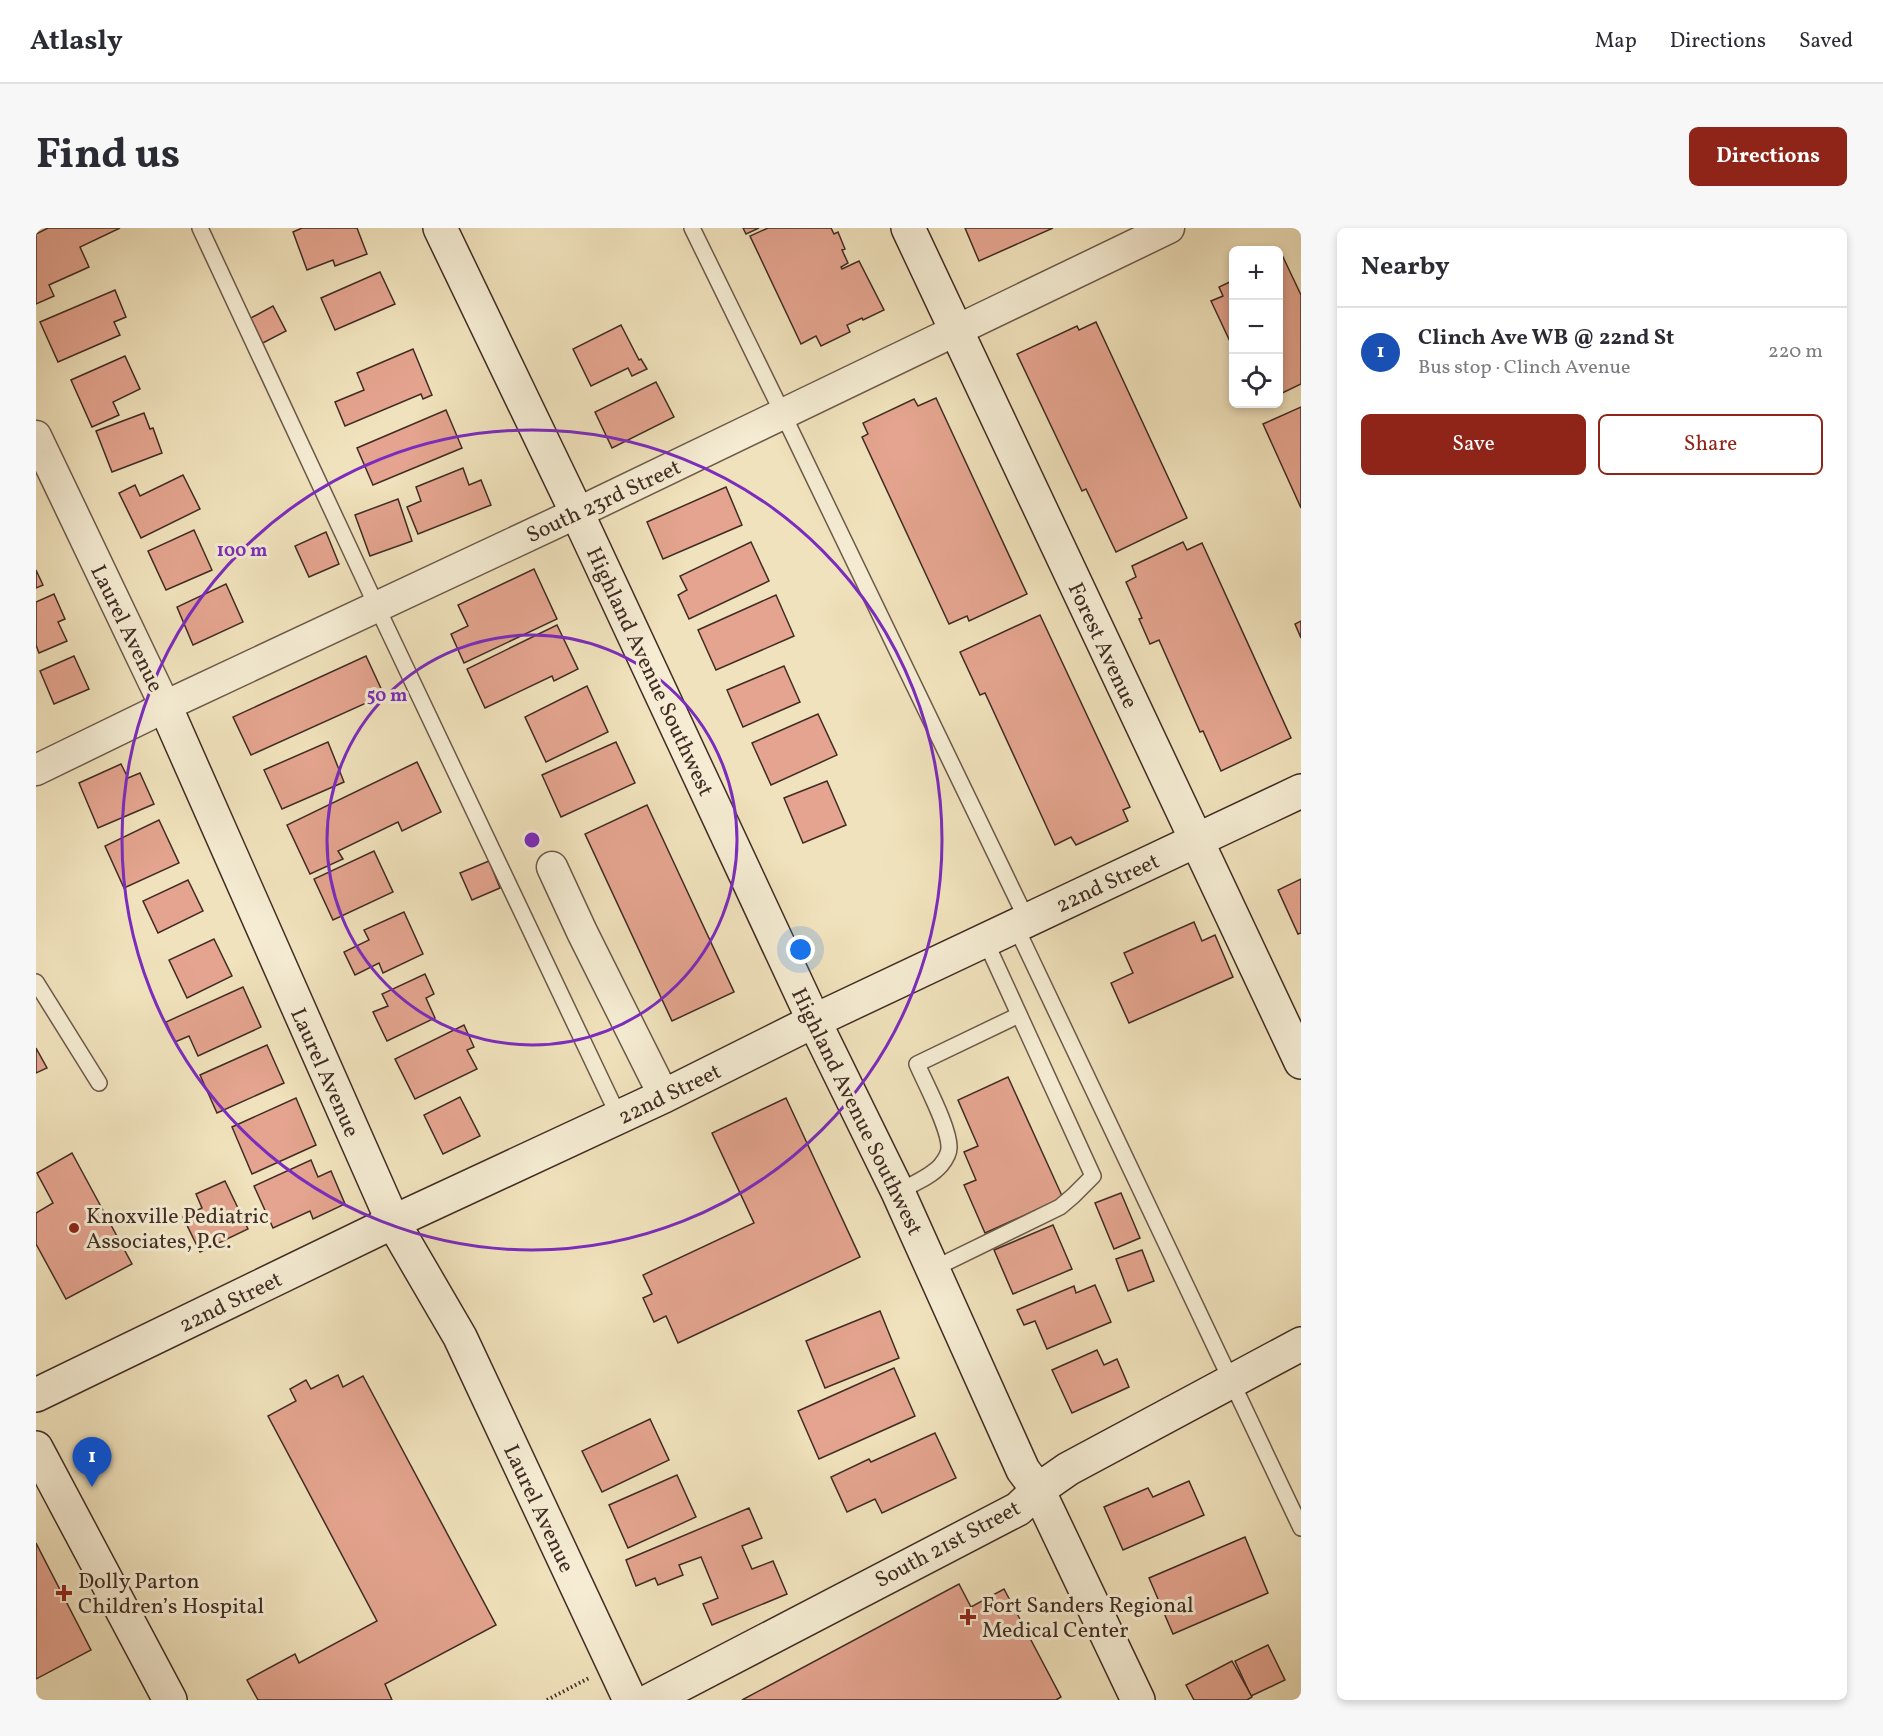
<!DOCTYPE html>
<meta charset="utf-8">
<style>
:root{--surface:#fff;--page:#f7f7f7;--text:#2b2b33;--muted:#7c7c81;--line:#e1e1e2;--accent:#8f2418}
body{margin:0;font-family:Vollkorn,serif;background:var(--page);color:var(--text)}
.controls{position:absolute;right:18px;top:18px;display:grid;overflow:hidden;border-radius:9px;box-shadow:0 3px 9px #0003}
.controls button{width:54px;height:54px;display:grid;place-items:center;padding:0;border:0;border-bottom:2px solid var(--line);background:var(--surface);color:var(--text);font:30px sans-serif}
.you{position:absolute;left:765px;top:722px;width:21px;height:21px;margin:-15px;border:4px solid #fff;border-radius:50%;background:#1a73e8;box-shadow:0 0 0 9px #1a73e833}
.badge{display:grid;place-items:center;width:39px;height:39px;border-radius:50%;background:var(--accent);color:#fff;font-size:20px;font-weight:700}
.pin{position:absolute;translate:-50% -50px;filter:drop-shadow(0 2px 3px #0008)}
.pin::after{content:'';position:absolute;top:32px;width:21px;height:18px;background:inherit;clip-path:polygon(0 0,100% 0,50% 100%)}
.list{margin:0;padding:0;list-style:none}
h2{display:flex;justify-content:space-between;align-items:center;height:78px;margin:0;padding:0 24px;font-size:26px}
h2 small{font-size:20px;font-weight:400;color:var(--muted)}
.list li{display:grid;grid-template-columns:39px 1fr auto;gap:18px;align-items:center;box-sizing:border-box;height:90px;padding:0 24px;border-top:2px solid var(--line)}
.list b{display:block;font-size:22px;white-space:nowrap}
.list p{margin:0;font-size:20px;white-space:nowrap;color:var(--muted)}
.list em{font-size:20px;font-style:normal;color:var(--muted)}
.actions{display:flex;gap:12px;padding:18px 24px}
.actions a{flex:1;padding:14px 0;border:2px solid var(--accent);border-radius:9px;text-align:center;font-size:21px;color:var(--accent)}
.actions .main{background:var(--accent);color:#fff}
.icon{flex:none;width:33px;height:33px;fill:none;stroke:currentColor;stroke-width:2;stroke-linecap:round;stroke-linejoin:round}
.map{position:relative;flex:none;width:1265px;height:1472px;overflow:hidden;border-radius:9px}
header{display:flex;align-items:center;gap:36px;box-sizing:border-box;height:84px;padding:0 30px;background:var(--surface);border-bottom:2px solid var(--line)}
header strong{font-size:28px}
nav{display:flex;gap:33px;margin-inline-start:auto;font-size:21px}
.intro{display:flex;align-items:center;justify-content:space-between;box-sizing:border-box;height:144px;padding:0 36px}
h1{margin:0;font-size:42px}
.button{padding:15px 27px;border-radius:9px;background:var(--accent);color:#fff;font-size:21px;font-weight:700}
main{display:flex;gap:36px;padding:0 36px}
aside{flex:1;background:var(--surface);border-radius:9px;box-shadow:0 3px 9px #0003}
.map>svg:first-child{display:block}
.building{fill:#e4a48f;stroke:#402c24;stroke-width:1.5}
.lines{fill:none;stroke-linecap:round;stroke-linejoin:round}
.lane-casing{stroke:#6c5a4a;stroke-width:18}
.street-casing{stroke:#6c5a4a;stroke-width:33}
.secondary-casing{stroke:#402c24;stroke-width:36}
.path{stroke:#402c24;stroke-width:4;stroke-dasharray:1.5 3;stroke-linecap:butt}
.lane{stroke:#f5ecd3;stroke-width:15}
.street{stroke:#f5ecd3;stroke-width:30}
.secondary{stroke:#f5ecd3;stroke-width:33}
.ring{fill:none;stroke:#7b2cbf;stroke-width:3}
.poi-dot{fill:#8f2418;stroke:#f5ecd3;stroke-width:2}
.labels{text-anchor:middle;stroke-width:6;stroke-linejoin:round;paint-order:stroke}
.street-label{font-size:22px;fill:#402c24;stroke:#f5ecd3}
.poi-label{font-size:22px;fill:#402c24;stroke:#f5ecd3;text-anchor:start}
.centre{fill:#7b2cbf;stroke:#f5ecd3;stroke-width:3}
.ring-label{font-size:18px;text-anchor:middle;font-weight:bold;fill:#7b2cbf;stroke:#f5ecd3;stroke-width:6;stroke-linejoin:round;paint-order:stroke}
</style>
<header>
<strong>Atlasly</strong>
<nav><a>Map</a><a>Directions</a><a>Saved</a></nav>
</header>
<div class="intro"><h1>Find us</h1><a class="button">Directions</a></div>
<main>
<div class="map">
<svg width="1265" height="1472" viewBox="0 0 1265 1472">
<rect width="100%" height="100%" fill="#f0e2bc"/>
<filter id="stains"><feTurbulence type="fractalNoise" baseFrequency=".00333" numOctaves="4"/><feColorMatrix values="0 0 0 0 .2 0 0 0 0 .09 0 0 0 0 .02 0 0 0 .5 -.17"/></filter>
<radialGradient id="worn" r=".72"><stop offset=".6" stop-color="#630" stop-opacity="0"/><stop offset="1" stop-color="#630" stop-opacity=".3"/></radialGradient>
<g class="building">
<polygon points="12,0 84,0 44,19 53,39 13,57 18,68 0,76 0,6"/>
<polygon points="266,0 321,0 331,26 299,38 297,32 271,42 257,4"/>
<polygon points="707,0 723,0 710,6"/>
<polygon points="732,0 795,0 798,6 802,4 809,21 806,22 812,35 805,39 806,41 823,33 848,82 827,92 826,90 811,97 814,104 785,118 780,108 765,116 714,8"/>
<polygon points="929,0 1017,0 943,33"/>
<polygon points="1247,29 1265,67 1265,156 1242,167 1242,31"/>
<polygon points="344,44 359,76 299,102 285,70"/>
<polygon points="1198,52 1198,122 1175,73 1187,68 1183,59"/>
<polygon points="79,62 90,89 78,94 84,107 22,134 4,94"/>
<polygon points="237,78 250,103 225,116 213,91"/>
<polygon points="1060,94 1151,290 1080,324 1050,261 1046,263 981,126 1041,98 1043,102"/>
<polygon points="585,97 603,132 605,131 611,141 596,148 592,140 555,158 537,121"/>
<polygon points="377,121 396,167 387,171 385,166 309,198 299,174 328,162 321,145"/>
<polygon points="89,128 104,161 77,174 83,187 56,199 35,152"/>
<polygon points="620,154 638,189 576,220 559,184"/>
<polygon points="900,170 991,366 933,393 931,388 913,396 826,209 832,206 827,195 878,171 882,178"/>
<polygon points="1265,179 1265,280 1227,196"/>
<polygon points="410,182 426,220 337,257 321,220"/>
<polygon points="108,185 114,201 117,200 126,225 76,244 60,203"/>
<polygon points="427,240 433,257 445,252 455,277 382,306 371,279 385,273 380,259"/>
<polygon points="147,247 164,281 105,310 83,265 99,257 104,268"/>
<polygon points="690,259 706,297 627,331 611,294"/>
<polygon points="362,271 376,313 334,328 319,287"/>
<polygon points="158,302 176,342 130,362 112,323"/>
<polygon points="290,304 303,336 273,349 259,318"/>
<polygon points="715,314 733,353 653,391 642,367 651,362 644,348"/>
<polygon points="1147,314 1151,322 1166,315 1255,510 1185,543 1167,503 1164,504 1123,412 1114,416 1103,391 1106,390 1090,354 1100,349 1096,338"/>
<polygon points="498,341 521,391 428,435 415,406 432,398 422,377"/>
<polygon points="0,342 7,357 0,360"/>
<polygon points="190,356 207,394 157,417 141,379"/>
<polygon points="18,366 29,391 22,394 31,413 3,425 0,417 0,374"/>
<polygon points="740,367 758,408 680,442 662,402"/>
<polygon points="1004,387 1094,579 1087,582 1092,593 1040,617 1035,609 1019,617 949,465 944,467 924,424"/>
<polygon points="1265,393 1265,410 1259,396"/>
<polygon points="521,397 542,441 518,453 516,448 449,480 431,441"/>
<polygon points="38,428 53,461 18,476 4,443"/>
<polygon points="330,428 348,467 215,527 197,489"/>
<polygon points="748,438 764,474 707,499 691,462"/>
<polygon points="551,458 572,504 510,534 489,489"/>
<polygon points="782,486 801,527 735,557 716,515"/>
<polygon points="292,514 308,554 246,581 228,542"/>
<polygon points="580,514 599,555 525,589 506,547"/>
<polygon points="381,534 405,584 366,603 362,594 302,623 307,631 274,646 251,597"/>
<polygon points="85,536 92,550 104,545 118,576 62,600 43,555"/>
<polygon points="791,553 810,597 767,615 748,570"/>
<polygon points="611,577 698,764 636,793 549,606"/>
<polygon points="123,592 143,635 88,660 69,618"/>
<polygon points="338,623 357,664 297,692 278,651"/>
<polygon points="453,633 464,660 436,672 424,645"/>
<polygon points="1265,651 1265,705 1262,706 1242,662"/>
<polygon points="152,652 167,683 122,705 107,673"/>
<polygon points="368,684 387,726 347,745 343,735 319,747 308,724 333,712 328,702"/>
<polygon points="1158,694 1166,713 1179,707 1197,749 1093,795 1075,755 1097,745 1088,725"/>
<polygon points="178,711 196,748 151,770 133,732"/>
<polygon points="389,746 398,766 390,770 399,790 351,813 337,784 352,778 346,766"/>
<polygon points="207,759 225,799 162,828 153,808 139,814 130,794"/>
<polygon points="428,797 438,819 431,822 441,841 379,871 359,831"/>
<polygon points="231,817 248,855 181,885 164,847"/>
<polygon points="0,820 11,840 0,845"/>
<polygon points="972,849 1027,970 949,1005 928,957 940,952 928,924 942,918 922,872"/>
<polygon points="424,869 444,908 407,926 388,887"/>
<polygon points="260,870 280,917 216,946 196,899"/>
<polygon points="750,870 824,1029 642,1115 630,1088 618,1094 607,1070 616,1066 607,1047 718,995 676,905"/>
<polygon points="36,925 96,1036 30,1071 0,1016 0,985 17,975 1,945"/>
<polygon points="275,932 282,949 295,943 309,976 277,991 274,983 237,1000 218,958"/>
<polygon points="189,953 212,1001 164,1024 147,989 166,980 160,966"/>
<polygon points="1085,965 1104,1010 1078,1021 1059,975"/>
<polygon points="1017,997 1036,1041 977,1066 958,1022"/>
<polygon points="1106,1022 1118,1053 1092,1063 1080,1031"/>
<polygon points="1059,1057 1075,1094 1011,1121 999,1093 988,1097 981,1082 1038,1058 1040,1065"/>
<polygon points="844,1083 863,1130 789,1160 770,1113"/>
<polygon points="1061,1122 1068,1137 1081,1131 1093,1159 1036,1185 1016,1142"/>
<polygon points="858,1140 879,1188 783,1231 762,1183"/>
<polygon points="302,1147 307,1159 327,1148 460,1397 349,1456 356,1472 222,1472 211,1452 259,1426 263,1435 341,1393 232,1188 260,1173 254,1161 270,1152 275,1161"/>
<polygon points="614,1191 633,1232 566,1264 546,1223"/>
<polygon points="899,1205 920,1250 846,1285 839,1271 811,1284 795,1249 833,1231 835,1234"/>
<polygon points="641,1247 660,1289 592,1320 573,1277"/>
<polygon points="1153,1253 1168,1287 1087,1322 1068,1279 1112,1260 1117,1269"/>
<polygon points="713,1280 726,1310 706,1318 716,1341 737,1333 751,1366 676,1397 667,1376 682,1370 665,1329 643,1337 647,1347 622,1357 619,1350 600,1358 590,1332"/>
<polygon points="1209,1309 1232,1365 1137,1406 1113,1350"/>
<polygon points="0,1315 55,1422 0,1451"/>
<polygon points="923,1356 935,1379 968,1361 1025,1469 1020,1472 706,1472"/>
<polygon points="1232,1417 1249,1452 1215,1468 1199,1433"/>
<polygon points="1196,1433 1216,1469 1211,1472 1158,1472 1150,1457"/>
</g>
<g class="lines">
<g class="lane-casing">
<g id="lane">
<polyline points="164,0 341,379 583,889"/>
<polyline points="656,0 747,186 991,692"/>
<polyline points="979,697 1265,1300"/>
<polyline points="0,754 63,855"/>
<path d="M862 964C876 956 895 949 905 937 909 932 913 926 913 920 914 901 889 855 881 836L983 787"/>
<polyline points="897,1041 1024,979 1037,968 1057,948 949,712"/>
</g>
</g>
<g class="street-casing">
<g id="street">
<polyline points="0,208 129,478"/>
<polyline points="0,542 113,487 129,478 541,285 1133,0"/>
<polyline points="516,639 546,704 628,868"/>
</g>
</g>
<g class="secondary-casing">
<g id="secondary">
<polyline points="404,0 541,285 778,793 862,964 987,1242 1002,1262 1102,1472"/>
<polyline points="872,0 1265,834"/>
<polyline points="129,478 357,994 424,1109 594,1472"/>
<polyline points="0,1167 357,994 628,868 778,793 1265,563"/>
<polyline points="0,1220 134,1472"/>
<polyline points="615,1472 982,1281 1002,1262 1032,1241 1265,1116"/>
</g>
</g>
<polyline class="path" points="511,1472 553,1450"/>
<use href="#lane" class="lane"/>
<use href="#street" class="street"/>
<use href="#secondary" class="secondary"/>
</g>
<g class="ring">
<circle cx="496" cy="612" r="205"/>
<circle cx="496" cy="612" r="410"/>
</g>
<g class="poi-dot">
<circle cx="38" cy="1000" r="6"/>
<path d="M25 1356h6v6h6v6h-6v6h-6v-6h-6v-6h6z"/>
<path d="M929 1380h6v6h6v6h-6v6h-6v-6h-6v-6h6z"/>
</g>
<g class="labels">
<g class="street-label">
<text transform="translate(567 272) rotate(-25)" y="8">South 23rd Street</text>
<text transform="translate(92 400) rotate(64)" y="8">Laurel Avenue</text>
<text transform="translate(1068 417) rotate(65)" y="8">Forest Avenue</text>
<text transform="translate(615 443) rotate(65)" y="8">Highland Avenue Southwest</text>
<text transform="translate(1071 654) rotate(-25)" y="8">22nd Street</text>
<text transform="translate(290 844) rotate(66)" y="8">Laurel Avenue</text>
<text transform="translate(633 865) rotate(-26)" y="8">22nd Street</text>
<text transform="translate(822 883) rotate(64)" y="8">Highland Avenue Southwest</text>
<text transform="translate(194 1073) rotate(-26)" y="8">22nd Street</text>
<text transform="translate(504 1280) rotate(65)" y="8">Laurel Avenue</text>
<text transform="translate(911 1315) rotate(-28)" y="8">South 21st Street</text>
</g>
<g class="poi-label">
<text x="50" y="995">Knoxville Pediatric<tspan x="50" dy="25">Associates, P.C.</tspan></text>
<text x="42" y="1360">Dolly Parton<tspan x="42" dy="25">Children’s Hospital</tspan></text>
<text x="946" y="1384">Fort Sanders Regional<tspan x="946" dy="25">Medical Center</tspan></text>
</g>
</g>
<circle cx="496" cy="612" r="9" class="centre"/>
<g class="ring-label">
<text x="206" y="328">100 m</text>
<text x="351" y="473">50 m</text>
</g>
<rect width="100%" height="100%" filter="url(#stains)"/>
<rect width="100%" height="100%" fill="url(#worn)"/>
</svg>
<div class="controls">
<button>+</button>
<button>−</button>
<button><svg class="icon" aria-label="locate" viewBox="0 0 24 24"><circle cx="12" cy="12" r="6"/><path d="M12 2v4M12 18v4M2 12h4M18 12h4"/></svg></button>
</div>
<div class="you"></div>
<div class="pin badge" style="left:56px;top:1259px;background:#1a4fb4">1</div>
</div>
<aside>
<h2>Nearby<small></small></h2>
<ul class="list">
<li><span class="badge" style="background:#1a4fb4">1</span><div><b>Clinch Ave WB @ 22nd St</b><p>Bus stop · Clinch Avenue</p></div><em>220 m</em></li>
</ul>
<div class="actions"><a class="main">Save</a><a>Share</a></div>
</aside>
</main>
